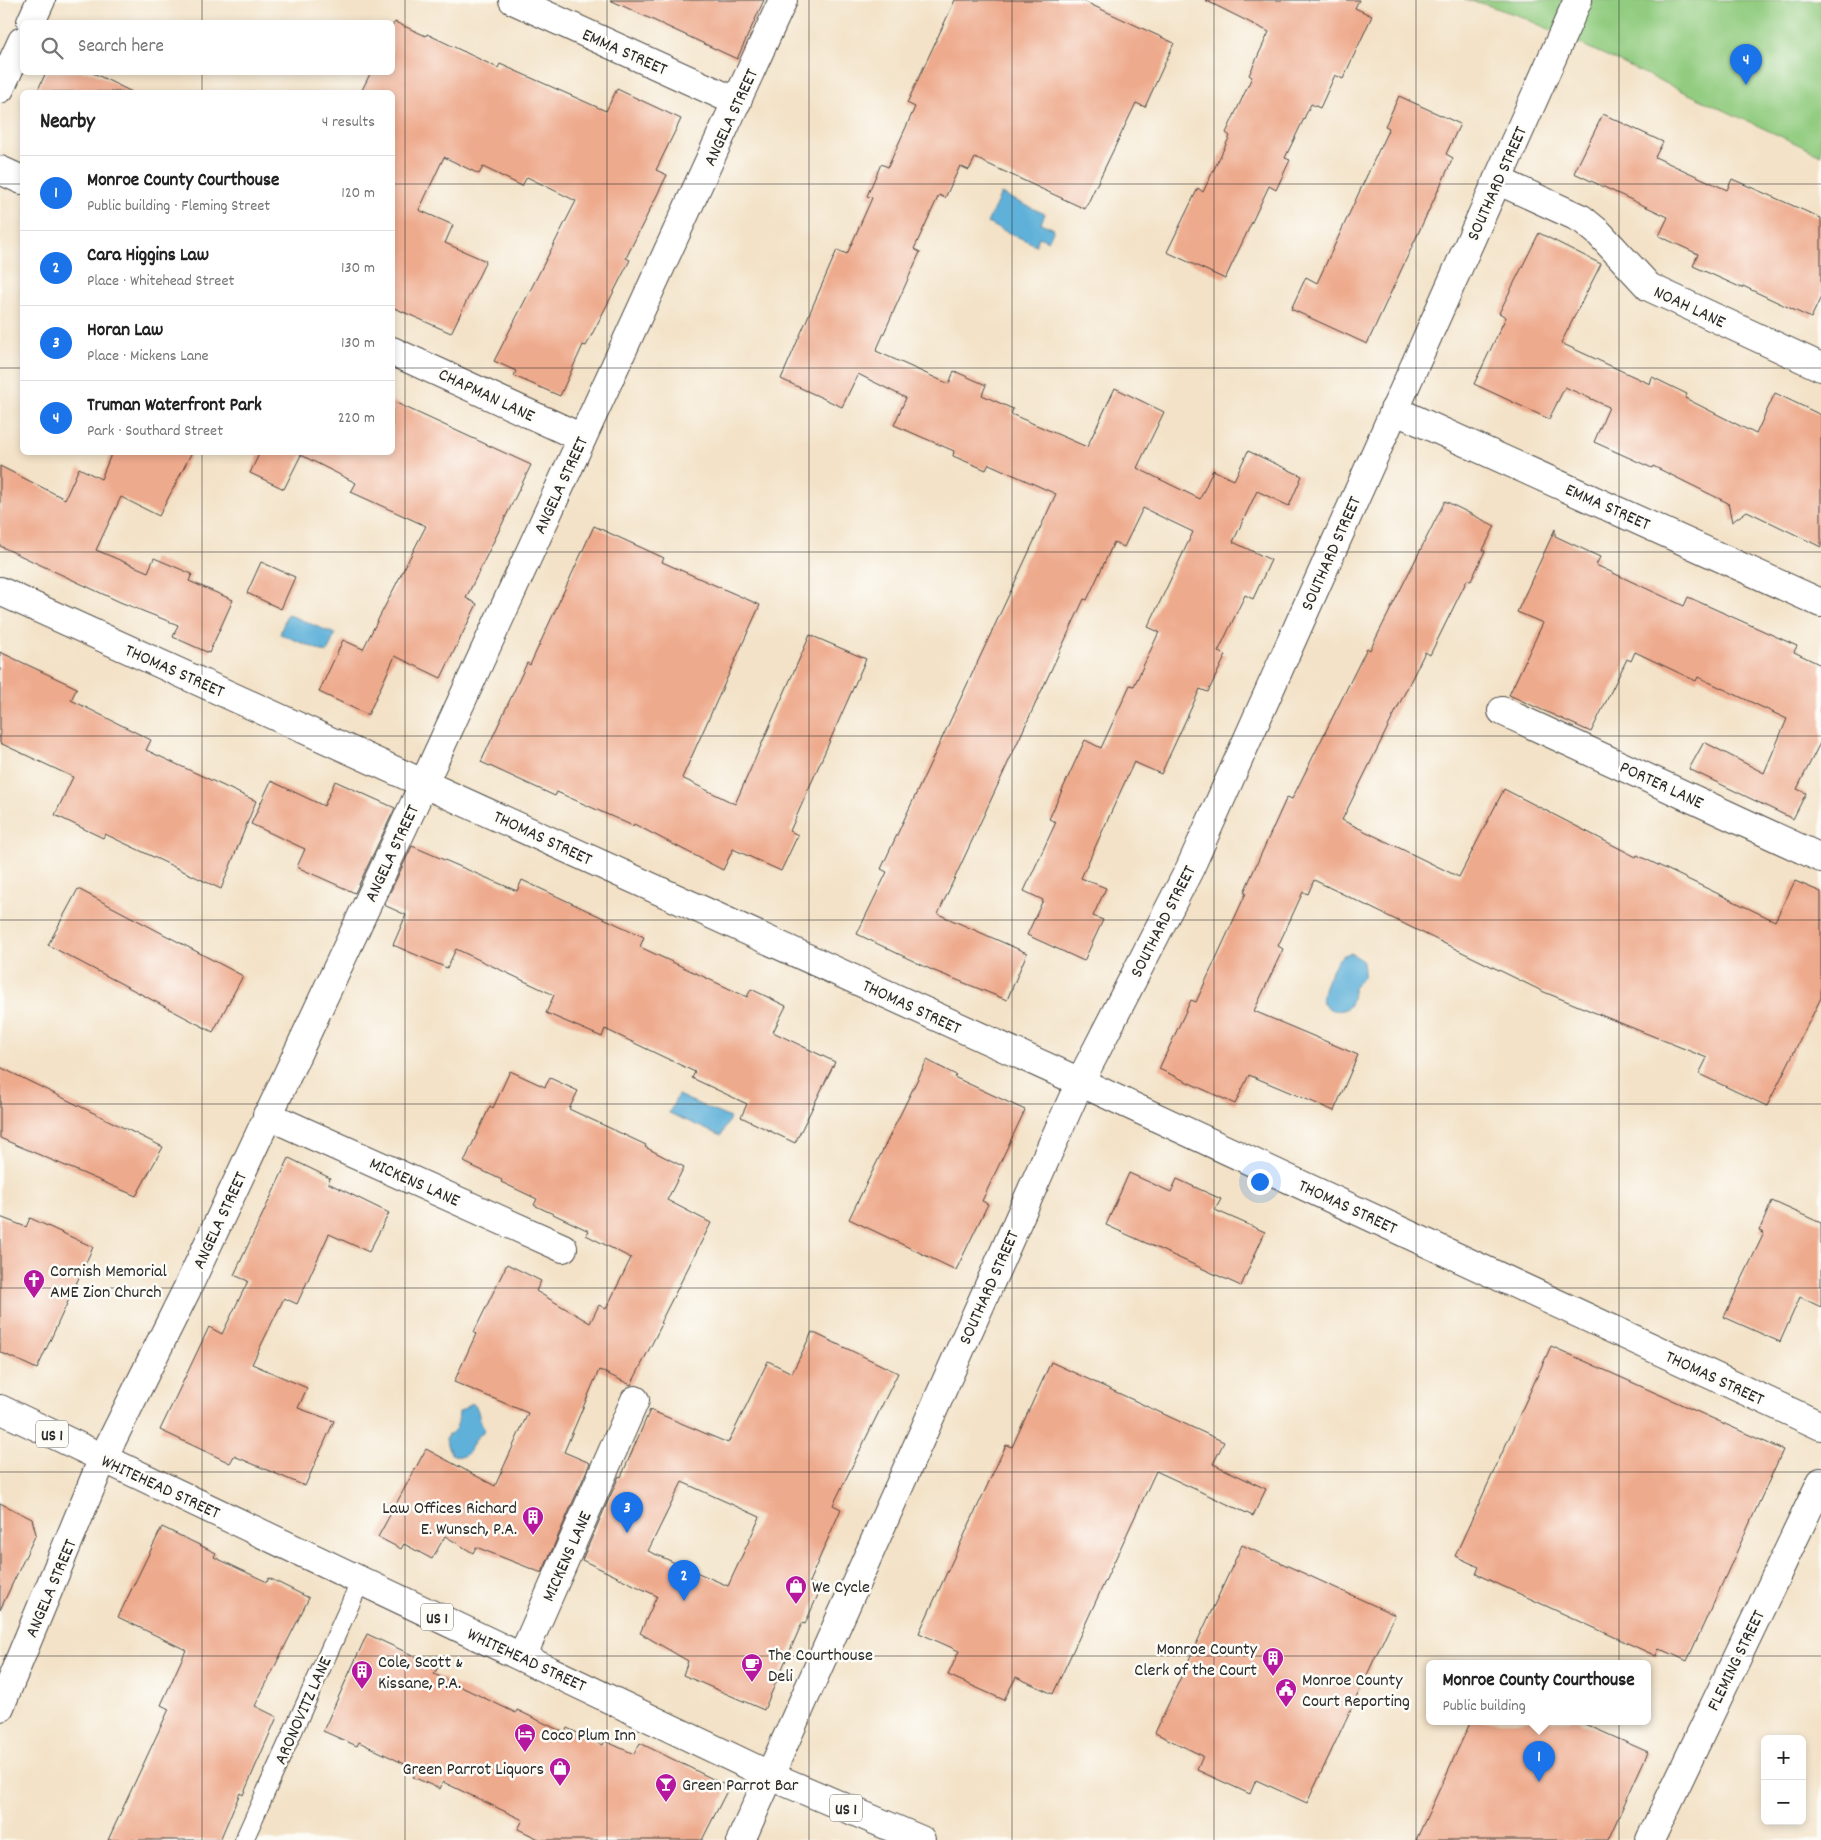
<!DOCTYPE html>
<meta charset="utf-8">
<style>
:root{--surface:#fff;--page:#f2f2f2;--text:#222;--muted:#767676;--line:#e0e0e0;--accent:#1a73e8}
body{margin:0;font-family:Dekko,sans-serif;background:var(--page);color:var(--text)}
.controls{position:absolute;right:15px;bottom:15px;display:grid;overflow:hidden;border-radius:8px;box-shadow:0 2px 8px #0003}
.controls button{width:45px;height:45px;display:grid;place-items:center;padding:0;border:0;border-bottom:1px solid var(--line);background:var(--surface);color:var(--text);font:25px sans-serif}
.you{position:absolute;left:1259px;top:1181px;width:18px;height:18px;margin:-12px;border:4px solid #fff;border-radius:50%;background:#1a73e8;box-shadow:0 0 0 8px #1a73e833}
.badge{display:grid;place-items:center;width:32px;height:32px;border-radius:50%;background:var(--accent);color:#fff;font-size:16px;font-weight:700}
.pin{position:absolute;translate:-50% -41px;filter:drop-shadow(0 1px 2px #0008)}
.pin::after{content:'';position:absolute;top:26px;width:18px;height:15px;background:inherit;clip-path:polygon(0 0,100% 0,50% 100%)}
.popup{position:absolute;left:1426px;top:1660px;width:225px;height:65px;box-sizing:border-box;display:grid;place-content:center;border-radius:8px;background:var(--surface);filter:drop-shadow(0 1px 4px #0005);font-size:16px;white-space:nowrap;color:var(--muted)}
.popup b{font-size:19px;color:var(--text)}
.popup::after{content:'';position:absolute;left:50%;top:100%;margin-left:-10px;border:10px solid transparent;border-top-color:var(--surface)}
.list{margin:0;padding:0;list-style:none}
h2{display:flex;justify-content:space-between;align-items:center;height:65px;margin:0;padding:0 20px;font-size:21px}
h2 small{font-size:16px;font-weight:400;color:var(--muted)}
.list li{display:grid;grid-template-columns:32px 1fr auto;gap:15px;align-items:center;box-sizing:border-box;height:75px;padding:0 20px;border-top:1px solid var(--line)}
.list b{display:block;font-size:19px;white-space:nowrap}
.list p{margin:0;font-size:16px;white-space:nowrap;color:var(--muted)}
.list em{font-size:16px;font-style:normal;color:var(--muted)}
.icon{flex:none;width:28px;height:28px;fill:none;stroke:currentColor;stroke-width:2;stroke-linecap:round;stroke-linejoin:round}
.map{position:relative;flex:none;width:1821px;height:1840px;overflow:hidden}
.search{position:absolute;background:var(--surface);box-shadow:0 2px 8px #0003;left:20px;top:20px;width:375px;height:55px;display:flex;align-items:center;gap:12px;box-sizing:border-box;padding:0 18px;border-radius:8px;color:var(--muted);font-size:19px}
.panel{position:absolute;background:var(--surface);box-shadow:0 2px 8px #0003;left:20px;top:90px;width:375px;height:365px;border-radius:8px}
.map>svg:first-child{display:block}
.green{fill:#92cc80;stroke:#5e7c56}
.water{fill:#5eb1d9;stroke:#446e82}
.building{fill:#eeaa8d;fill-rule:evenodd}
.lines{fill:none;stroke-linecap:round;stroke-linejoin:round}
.service-casing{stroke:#494642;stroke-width:20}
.minor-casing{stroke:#494642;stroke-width:30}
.tertiary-casing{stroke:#494642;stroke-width:30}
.primary-casing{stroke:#494642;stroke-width:30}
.service{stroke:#fff;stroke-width:18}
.minor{stroke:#fff;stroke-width:28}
.tertiary{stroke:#fff;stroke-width:28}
.primary{stroke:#fff;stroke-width:28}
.grid{fill:none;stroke:#2b2b2b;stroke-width:1;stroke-opacity:0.55}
.labels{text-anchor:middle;stroke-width:5;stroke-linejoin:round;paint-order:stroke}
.shield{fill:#fdfcf7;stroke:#6a6a68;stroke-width:1}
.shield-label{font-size:16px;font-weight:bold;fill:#2b2b2b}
.street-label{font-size:18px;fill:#2b2b2b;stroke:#fdfcf7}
.poi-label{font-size:18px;fill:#2b2b2b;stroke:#fdfcf7;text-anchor:start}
</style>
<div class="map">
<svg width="1821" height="1840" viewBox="0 0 1821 1840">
<rect width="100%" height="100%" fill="#fdfcf7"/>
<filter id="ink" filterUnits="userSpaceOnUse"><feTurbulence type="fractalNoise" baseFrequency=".02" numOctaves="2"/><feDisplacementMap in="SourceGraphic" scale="10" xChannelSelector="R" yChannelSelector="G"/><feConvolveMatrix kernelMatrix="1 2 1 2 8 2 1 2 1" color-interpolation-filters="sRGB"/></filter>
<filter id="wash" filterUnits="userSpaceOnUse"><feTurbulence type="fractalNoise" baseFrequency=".0096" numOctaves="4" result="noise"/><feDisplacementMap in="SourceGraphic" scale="20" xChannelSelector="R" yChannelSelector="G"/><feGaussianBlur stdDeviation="1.12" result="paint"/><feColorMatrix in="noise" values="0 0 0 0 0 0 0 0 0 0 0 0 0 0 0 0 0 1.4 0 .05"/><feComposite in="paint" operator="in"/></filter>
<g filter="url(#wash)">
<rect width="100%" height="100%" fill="#f3e2c7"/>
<polygon class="green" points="1464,0 1821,0 1821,155 1520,16 1481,3"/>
<g class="water">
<polygon points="1001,194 1045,214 1041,223 1054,229 1048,241 1039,237 1036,245 987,223"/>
<polygon points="287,614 335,634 327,653 280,634"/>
<path d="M1351 953 1362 960C1369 983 1356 978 1353 991 1352 996 1353 1001 1349 1006 1343 1013 1328 1012 1323 1003 1319 995 1332 968 1338 960 1341 956 1345 954 1351 953Z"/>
<polygon points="678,1095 730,1118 721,1136 669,1113"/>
<path d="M472 1403C481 1409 477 1419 484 1428L483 1432C469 1440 472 1466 450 1453 440 1428 452 1440 457 1425 459 1421 458 1416 459 1412Z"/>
</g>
<g id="blocks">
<g class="building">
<polygon points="610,0 764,0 737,59"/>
<polygon points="955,0 1081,0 1174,43 1145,107 1136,103 1085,209 975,158 969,170 960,166 945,198 939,195 914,249 920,252 876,351 949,384 954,371 986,385 982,395 1013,409 1011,414 1087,447 1115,388 1164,412 1137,468 1200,499 1213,470 1234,480 1248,451 1302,476 1289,506 1257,491 1233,542 1271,560 1253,599 1245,595 1218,652 1226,655 1208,692 1200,689 1161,774 1134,762 1081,878 1106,888 1093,916 1103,920 1084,961 1027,935 1043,900 1024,891 1056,822 1049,819 1085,740 1101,748 1130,685 1134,686 1159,632 1148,627 1193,532 1143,508 1124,547 1114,542 1087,600 1084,599 938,914 1027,953 1007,1000 932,970 857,934 887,872 881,869 1056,494 989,464 986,470 953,456 954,451 894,425 906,398 858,374 842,407 781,379 837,250 847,254 872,198 867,196 881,164 888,167 915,107 907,103"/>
<polygon points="1205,0 1359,0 1355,8 1372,16 1343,79 1335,75 1320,108 1311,104 1285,158 1290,160 1276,190 1269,186 1225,279 1167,252 1198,188 1203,192 1230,136 1226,133 1252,77 1249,75 1269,32"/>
<polygon points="395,22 426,36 427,34 498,68 500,64 606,111 617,89 681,119 656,170 667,175 626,258 630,260 586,346 583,345 560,396 514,376 516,371 494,361 576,201 527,177 522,186 483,167 479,174 444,157 419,210 453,225 445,243 486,261 451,333 392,307 392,92 361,92 371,72 392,72 392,26"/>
<polygon points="46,72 91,72 132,92 37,92"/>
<polygon points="1399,96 1460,124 1446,154 1453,158 1367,344 1291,309 1306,277 1317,283 1389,128 1385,126"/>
<polygon points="1603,114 1663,142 1655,157 1727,190 1732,179 1821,218 1821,297 1811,318 1743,286 1742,288 1693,266 1698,254 1659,236 1668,217 1574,173"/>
<polygon points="1539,233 1601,264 1561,343 1650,384 1652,377 1687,394 1685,398 1756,434 1775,393 1821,415 1821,547 1747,511 1732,522 1728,503 1653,466 1652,468 1594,442 1609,407 1565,387 1549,419 1474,384 1506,317 1499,313"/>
<polygon points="392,401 531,465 466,598 477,604 441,678 395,656 368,715 319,692 343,640 363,649 426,526 351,492 356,483 301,455 284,489 250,473 260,452 392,452"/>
<polygon points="112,452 192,452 159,516 121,497 96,550 148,572 154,558 192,574 189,581 233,600 209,653 173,637 178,625 120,602 0,546 0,466 65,499 79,468 101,479"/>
<polygon points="1445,501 1495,526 1483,550 1485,551 1471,581 1467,580 1430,655 1425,652 1342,820 1459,877 1504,789 1636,857 1637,855 1775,921 1795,881 1821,892 1821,998 1767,1106 1699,1074 1707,1058 1544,992 1314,880 1308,894 1303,892 1278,946 1283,949 1254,1011 1358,1055 1334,1111 1249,1075 1235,1104 1159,1069 1191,1000 1196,1002 1246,893 1244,892 1287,797 1292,799 1367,648 1370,650"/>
<polygon points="594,526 664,558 662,562 760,605 682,778 735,804 810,635 866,659 790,831 798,835 781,871 733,849 723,870 634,824 633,826 557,792 555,796 481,762 527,663 530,665"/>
<polygon points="1555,529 1555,536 1600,557 1596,565 1684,606 1688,597 1797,646 1794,652 1821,665 1821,741 1797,789 1806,793 1793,819 1689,769 1704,742 1764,773 1787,719 1698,677 1696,681 1635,652 1631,661 1627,659 1591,732 1509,695 1543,623 1517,612"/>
<polygon points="261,562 295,577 281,609 247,593"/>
<polygon points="0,652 77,688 71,700 151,740 146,750 256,801 221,889 105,834 103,838 55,815 73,777 0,743"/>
<polygon points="271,781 324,806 335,781 395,808 355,893 297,867 305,849 251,824"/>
<polygon points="412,846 517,891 522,880 644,937 640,947 747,997 751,989 786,1006 773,1032 835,1062 795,1143 741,1117 747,1104 692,1078 695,1072 605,1029 602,1037 546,1013 554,995 456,949 447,968 393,945 406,915 384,905"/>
<polygon points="78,889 243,976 213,1032 48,945"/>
<polygon points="927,1060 956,1075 954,1077 1025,1110 982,1201 988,1204 956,1270 849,1219"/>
<polygon points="0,1067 163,1147 136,1196 0,1138"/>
<polygon points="510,1071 545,1087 550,1078 578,1091 569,1109 646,1145 645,1147 684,1167 667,1200 711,1223 660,1323 662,1324 631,1385 599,1370 564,1452 590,1463 542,1573 476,1547 473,1553 445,1536 432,1559 404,1544 401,1549 378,1537 426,1449 495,1486 528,1413 454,1382 476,1334 474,1332 507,1264 541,1281 536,1291 590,1323 599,1305 606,1309 631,1258 586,1235 589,1231 534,1205 537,1199 501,1182 502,1180 464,1162 490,1106 493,1108"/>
<polygon points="289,1158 330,1178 328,1183 389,1213 369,1252 329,1234 297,1304 284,1298 252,1364 307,1388 298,1408 334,1421 305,1486 234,1456 230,1463 160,1430 209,1327 222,1334 248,1281 234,1275"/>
<polygon points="1129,1173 1171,1192 1177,1179 1221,1199 1215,1210 1265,1232 1241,1286 1106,1225"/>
<polygon points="1772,1201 1821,1223 1821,1307 1800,1297 1780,1342 1724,1317 1764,1233 1759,1231"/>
<polygon points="0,1217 26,1227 30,1218 93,1247 37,1369 0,1352"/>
<path d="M812 1332 898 1373 833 1505 841 1509 809 1582 821 1588 805 1624 802 1623 764 1710 683 1675 688 1661 640 1633 657 1596 582 1560 619 1476 621 1477 650 1410 728 1443 768 1361 792 1373ZM682 1482 760 1517 728 1586 648 1551Z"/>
<polygon points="1551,1346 1783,1450 1687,1661 1659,1648 1656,1656 1476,1574 1479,1567 1455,1556"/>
<polygon points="1051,1362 1224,1442 1213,1464 1266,1489 1253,1516 1156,1471 1053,1694 1016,1677 1004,1700 948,1675 959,1651 919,1633 1006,1445 1012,1447"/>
<polygon points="0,1503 32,1519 36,1534 0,1610"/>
<polygon points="162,1527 216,1553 214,1557 267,1582 269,1578 309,1598 255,1706 277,1717 243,1795 240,1793 220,1840 108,1840 169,1709 161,1705 186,1650 118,1617"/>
<polygon points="1242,1545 1395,1615 1307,1803 1256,1780 1250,1794 1197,1770 1203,1756 1155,1733"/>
<polygon points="367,1634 438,1667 434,1674 516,1713 517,1710 565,1733 567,1728 603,1745 605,1741 634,1754 640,1743 729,1787 702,1840 541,1840 518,1829 523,1820 443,1782 440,1789 413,1777 417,1770 359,1742 357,1746 323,1731"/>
<polygon points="1471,1721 1578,1721 1648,1752 1608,1840 1416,1840"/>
</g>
</g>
</g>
<g filter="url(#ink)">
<use href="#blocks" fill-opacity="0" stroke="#494642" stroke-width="1"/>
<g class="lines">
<g class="service-casing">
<polyline id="service" points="244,1840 361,1580"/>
</g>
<g class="minor-casing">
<g id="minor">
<polyline points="513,0 737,102"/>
<polyline points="31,22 41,0"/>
<polyline points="0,89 22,41"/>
<polyline points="0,170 22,180"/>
<polyline points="1497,180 1582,219 1599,233 1649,287 1821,367"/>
<polyline points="392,351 582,438"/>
<polyline points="1394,410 1821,603"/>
<polyline points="0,591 1080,1082 1821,1426"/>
<polyline points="1502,711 1821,858"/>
<polyline points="1080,1082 1190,868 1578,0"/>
<polyline points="267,1115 563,1248"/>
<polyline points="522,1657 635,1400"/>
<polyline points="0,1707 103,1458 187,1289 424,783 783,0"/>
</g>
</g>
<g class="tertiary-casing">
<g id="tertiary">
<polyline points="741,1840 1080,1082"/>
<polyline points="1650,1840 1821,1482"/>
</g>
</g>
<g class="primary-casing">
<polyline id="primary" points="0,1409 771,1776 921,1840"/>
</g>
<use href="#service" class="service"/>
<use href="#minor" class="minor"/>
<use href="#tertiary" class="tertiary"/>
<use href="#primary" class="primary"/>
</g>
</g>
<path class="grid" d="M202 0V22M405 0V1840M607 0V1840M809 0V1840M1012 0V1840M1214 0V1840M1416 0V1840M1619 0V1840M202 72V92M0 184H22M392 184H1821M0 368H22M392 368H1821M202 452V1840M0 552H1821M0 736H1821M0 920H1821M0 1104H1821M0 1288H1821M0 1472H1821M0 1656H1821"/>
<defs>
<g id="church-pin" transform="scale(1.125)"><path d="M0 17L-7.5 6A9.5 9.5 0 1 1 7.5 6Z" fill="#b5179e" stroke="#fdfcf7"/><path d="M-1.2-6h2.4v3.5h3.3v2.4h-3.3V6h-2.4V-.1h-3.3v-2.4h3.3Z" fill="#fff"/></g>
<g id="building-pin" transform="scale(1.125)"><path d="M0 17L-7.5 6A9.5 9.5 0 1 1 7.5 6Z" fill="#b5179e" stroke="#fdfcf7"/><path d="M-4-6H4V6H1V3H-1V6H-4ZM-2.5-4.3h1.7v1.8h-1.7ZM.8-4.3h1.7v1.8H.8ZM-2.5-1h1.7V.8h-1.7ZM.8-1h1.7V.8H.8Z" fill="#fff"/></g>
<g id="shop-pin" transform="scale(1.125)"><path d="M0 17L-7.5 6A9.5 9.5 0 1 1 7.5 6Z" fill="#b5179e" stroke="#fdfcf7"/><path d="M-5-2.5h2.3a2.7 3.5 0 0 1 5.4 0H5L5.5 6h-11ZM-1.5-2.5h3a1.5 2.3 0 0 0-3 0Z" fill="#fff"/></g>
<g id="cafe-pin" transform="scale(1.125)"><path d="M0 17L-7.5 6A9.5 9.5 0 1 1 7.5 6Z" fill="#b5179e" stroke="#fdfcf7"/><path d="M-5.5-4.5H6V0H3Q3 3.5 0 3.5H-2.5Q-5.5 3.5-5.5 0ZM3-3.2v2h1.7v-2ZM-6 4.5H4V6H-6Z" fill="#fff"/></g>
<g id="civic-pin" transform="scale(1.125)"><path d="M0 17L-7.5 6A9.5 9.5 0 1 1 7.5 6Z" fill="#b5179e" stroke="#fdfcf7"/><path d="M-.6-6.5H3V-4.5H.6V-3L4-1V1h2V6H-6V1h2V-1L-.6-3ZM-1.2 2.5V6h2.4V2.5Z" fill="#fff"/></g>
<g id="hotel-pin" transform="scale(1.125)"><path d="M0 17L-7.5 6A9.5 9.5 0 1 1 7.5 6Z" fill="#b5179e" stroke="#fdfcf7"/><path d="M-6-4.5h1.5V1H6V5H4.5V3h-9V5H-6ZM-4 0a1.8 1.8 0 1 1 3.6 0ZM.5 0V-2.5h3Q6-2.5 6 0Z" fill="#fff"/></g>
<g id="bar-pin" transform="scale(1.125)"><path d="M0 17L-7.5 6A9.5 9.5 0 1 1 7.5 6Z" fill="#b5179e" stroke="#fdfcf7"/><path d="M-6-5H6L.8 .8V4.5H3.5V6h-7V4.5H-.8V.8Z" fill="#fff"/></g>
</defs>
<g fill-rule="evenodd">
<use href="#church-pin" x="34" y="1280"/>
<use href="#building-pin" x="533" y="1517"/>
<use href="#shop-pin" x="796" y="1586"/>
<use href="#building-pin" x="1273" y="1658"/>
<use href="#cafe-pin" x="752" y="1664"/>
<use href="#building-pin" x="362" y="1671"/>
<use href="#civic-pin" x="1286" y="1689"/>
<use href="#hotel-pin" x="525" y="1734"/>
<use href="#shop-pin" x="560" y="1768"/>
<use href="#bar-pin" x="666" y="1784"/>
</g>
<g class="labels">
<g class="shield">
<rect x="36" y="1420.5" width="32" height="27" rx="4"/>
<rect x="421" y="1603.5" width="32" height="27" rx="4"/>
<rect x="830" y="1794.5" width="32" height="27" rx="4"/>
</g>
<g class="shield-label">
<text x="52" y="1440">US 1</text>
<text x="437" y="1623">US 1</text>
<text x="846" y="1814">US 1</text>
</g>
<g class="street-label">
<text transform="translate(625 51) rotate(24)" y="6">EMMA STREET</text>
<text transform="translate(730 117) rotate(-65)" y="6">ANGELA STREET</text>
<text transform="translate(1496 183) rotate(-66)" y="6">SOUTHARD STREET</text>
<text transform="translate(1690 306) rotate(25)" y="6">NOAH LANE</text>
<text transform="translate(487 394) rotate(25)" y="6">CHAPMAN LANE</text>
<text transform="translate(560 485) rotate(-65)" y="6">ANGELA STREET</text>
<text transform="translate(1608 506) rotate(24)" y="6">EMMA STREET</text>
<text transform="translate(1330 553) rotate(-66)" y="6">SOUTHARD STREET</text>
<text transform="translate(175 670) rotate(24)" y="6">THOMAS STREET</text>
<text transform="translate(1662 784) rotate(25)" y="6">PORTER LANE</text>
<text transform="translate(543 837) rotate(25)" y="6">THOMAS STREET</text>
<text transform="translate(391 853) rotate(-65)" y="6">ANGELA STREET</text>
<text transform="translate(1162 921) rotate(-63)" y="6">SOUTHARD STREET</text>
<text transform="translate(912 1006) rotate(25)" y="6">THOMAS STREET</text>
<text transform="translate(415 1181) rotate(24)" y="6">MICKENS LANE</text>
<text transform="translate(1348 1206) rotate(25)" y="6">THOMAS STREET</text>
<text transform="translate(219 1220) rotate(-65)" y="6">ANGELA STREET</text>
<text transform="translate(988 1287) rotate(-66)" y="6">SOUTHARD STREET</text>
<text transform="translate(1715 1377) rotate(25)" y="6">THOMAS STREET</text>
<text transform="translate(161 1486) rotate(25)" y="6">WHITEHEAD STREET</text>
<text transform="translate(566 1556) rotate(-66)" y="6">MICKENS LANE</text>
<text transform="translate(50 1588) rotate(-67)" y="6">ANGELA STREET</text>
<text transform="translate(527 1659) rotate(25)" y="6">WHITEHEAD STREET</text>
<text transform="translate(1735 1660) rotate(-64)" y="6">FLEMING STREET</text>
<text transform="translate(302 1710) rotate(-66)" y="6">ARONOVITZ LANE</text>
</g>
<g class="poi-label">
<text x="50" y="1276">Cornish Memorial<tspan x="50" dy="21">AME Zion Church</tspan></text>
<text x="517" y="1513" text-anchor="end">Law Offices Richard<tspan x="517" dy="21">E. Wunsch, P.A.</tspan></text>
<text x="812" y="1592">We Cycle</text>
<text x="1257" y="1654" text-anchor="end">Monroe County<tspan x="1257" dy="21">Clerk of the Court</tspan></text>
<text x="768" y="1660">The Courthouse<tspan x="768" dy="21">Deli</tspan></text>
<text x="378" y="1667">Cole, Scott &amp;<tspan x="378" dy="21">Kissane, P.A.</tspan></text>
<text x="1302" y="1685">Monroe County<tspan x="1302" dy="21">Court Reporting</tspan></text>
<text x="541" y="1740">Coco Plum Inn</text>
<text x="544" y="1774" text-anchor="end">Green Parrot Liquors</text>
<text x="682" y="1790">Green Parrot Bar</text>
</g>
</g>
</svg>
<div class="controls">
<button>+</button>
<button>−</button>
</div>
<div class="you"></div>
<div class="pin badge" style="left:1539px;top:1782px">1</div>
<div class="popup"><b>Monroe County Courthouse</b>Public building</div>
<div class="pin badge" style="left:684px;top:1601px">2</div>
<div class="pin badge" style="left:627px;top:1533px">3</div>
<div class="pin badge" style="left:1746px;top:85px">4</div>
<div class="search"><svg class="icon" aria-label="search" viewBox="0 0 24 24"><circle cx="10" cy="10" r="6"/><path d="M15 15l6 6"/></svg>Search here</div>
<section class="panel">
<h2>Nearby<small>4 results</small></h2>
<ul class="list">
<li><span class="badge">1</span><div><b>Monroe County Courthouse</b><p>Public building · Fleming Street</p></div><em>120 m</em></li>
<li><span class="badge">2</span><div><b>Cara Higgins Law</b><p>Place · Whitehead Street</p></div><em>130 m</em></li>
<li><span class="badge">3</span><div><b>Horan Law</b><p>Place · Mickens Lane</p></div><em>130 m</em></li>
<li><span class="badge">4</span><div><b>Truman Waterfront Park</b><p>Park · Southard Street</p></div><em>220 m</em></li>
</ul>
</section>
</div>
